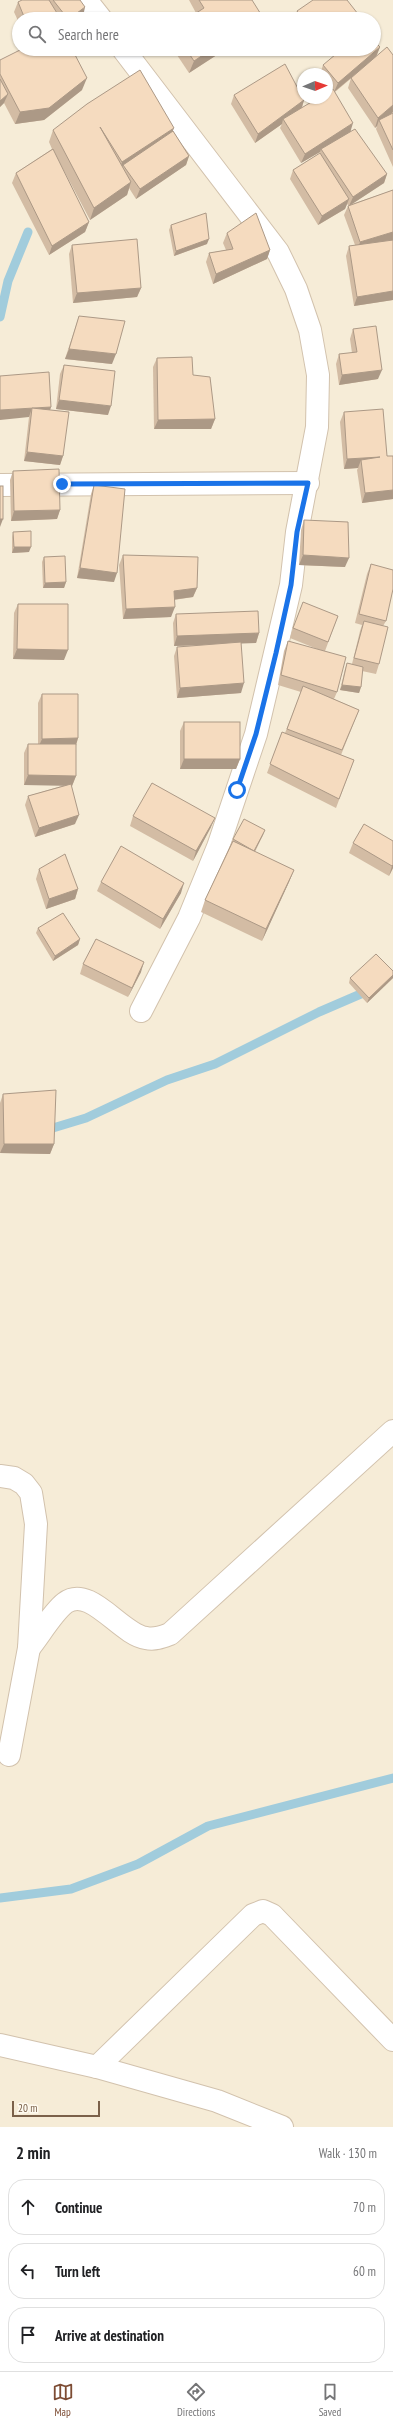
<!DOCTYPE html>
<meta charset="utf-8">
<style>
:root{--surface:#fff;--page:#f6f6f6;--text:#202124;--muted:#757577;--line:#e0e0e0;--accent:#7d4c34}
body{margin:0;font-family:"PT Sans Narrow",sans-serif;background:var(--page);color:var(--text)}
.compass{position:absolute;left:297px;top:68px;width:36px;height:36px;border-radius:50%;background:var(--surface);box-shadow:0 1px 3px #0004;rotate:88deg}
.scale{position:absolute;left:12px;bottom:10px;width:88px;box-sizing:border-box;padding-left:4px;border:2px solid #7b614a;border-top:0;font-size:11px;line-height:14px;white-space:nowrap;color:#7b614a;-webkit-text-stroke:3px #fffbf1;paint-order:stroke}
.stop{position:absolute;width:12px;height:12px;margin:-9px;border:3px solid #1a73e8;border-radius:50%;background:#fff}
.stop.end{background:#1a73e8;border-color:#fff;box-shadow:0 1px 4px #0008}
.list{margin:0;padding:0;list-style:none}
h2{display:flex;justify-content:space-between;align-items:center;height:52px;margin:0;padding:0 16px;font-size:17px}
h2 small{font-size:13px;font-weight:400;color:var(--muted)}
.list li{display:grid;grid-template-columns:26px 1fr auto;gap:12px;align-items:center;box-sizing:border-box;height:56px;margin:0 8px 8px;padding:0 8px;border:1px solid var(--line);border-radius:16px}
.list b{display:block;font-size:15px;white-space:nowrap}
.list em{font-size:13px;font-style:normal;color:var(--muted)}
.icon{flex:none;width:22px;height:22px;fill:none;stroke:currentColor;stroke-width:2;stroke-linecap:round;stroke-linejoin:round}
.map{position:relative;flex:none;width:393px;height:2127px;overflow:hidden}
.search{position:absolute;background:var(--surface);box-shadow:0 1px 3px #0004;left:12px;right:12px;top:12px;height:44px;display:flex;align-items:center;gap:10px;box-sizing:border-box;padding:0 14px;border-radius:22px;color:var(--muted);font-size:15px}
.sheet{height:244px;background:var(--surface)}
nav{display:flex;justify-content:space-around;align-items:center;box-sizing:border-box;height:56px;border-top:1px solid var(--line);background:var(--surface);font-size:11px;color:var(--muted)}
nav a{display:grid;justify-items:center;gap:2px}
nav .on{color:var(--accent)}
.map>svg:first-child{display:block}
.residential{fill:#f6ecd7;fill-rule:evenodd}
.lines{fill:none;stroke-linecap:round;stroke-linejoin:round}
.stream{stroke:#a1ccdc;stroke-width:9}
.minor-casing{stroke:#d2c2ad;stroke-width:24}
.minor{stroke:#fff;stroke-width:22}
.wall{fill:#d3bca4}
.shaded-wall{fill:#ac9986}
.building{fill:#f5dbbf;stroke:#ac9986}
.route{stroke:#1a73e8;stroke-width:5}
</style>
<div class="map">
<svg width="393" height="2127" viewBox="0 0 393 2127">
<rect width="100%" height="100%" fill="#fef8e9"/>
<path class="residential" d="M0 0H393V2127H0ZM19 19H374V49H19ZM303 74H327V98H303Z"/>
<g class="lines">
<g class="stream">
<polyline points="0,317 8,281 28,232"/>
<polyline points="43,1131 86,1118 167,1080 215,1064 319,1012 370,990"/>
<polyline points="0,1898 71,1889 138,1864 208,1826 393,1778"/>
</g>
<g class="minor-casing">
<g id="minor">
<polyline points="86,0 101,19"/>
<polyline points="123,49 278,252 296,289 310,330 318,375 317,427 297,532 291,585 256,734 218,847 189,918 141,1011"/>
<polyline points="0,485 308,483"/>
<polyline points="0,1476 14,1478 24,1484 31,1493 36,1524 29,1648 9,1755"/>
<path d="M29 1648C39 1636 53 1612 65 1603 90 1584 121 1635 146 1638 155 1640 162 1637 170 1634L393 1431"/>
<polyline points="0,2045 97,2067 217,2101 282,2127"/>
<polyline points="97,2067 253,1915 263,1911 272,1915 393,2040"/>
</g>
</g>
<use href="#minor" class="minor"/>
</g>
<g class="wall">
<polygon points="22,0 80,0 84,12 75,19 62,19 56,11 59,19 19,19 19,23 14,12 18,2"/>
<polygon points="189,0 252,0 196,13"/>
<polygon points="297,11 358,14 356,19 294,19"/>
<polygon points="380,47 376,57 393,55 393,112 390,115 393,113 393,167 376,129 377,126 375,128 348,88 351,78 361,70 335,92 351,131 387,174 384,183 352,204 393,190 393,300 354,306 346,256 349,246 355,245 344,215 348,206 349,206 347,204 345,209 318,225 290,179 293,170 319,154 320,152 301,163 280,128 282,124 255,143 231,104 234,95 304,100 302,108 332,89 327,83 327,74 320,74 323,65"/>
<polygon points="173,49 226,49 189,73"/>
<polygon points="0,60 82,90 44,120 15,124 4,103 0,107"/>
<polygon points="53,130 173,131 189,156 186,165 136,199 129,188 127,195 90,220 61,165 89,222 85,232 49,255 12,183 16,173 52,149 49,142"/>
<polygon points="171,225 207,244 174,256 169,230"/>
<polygon points="227,233 270,250 267,259 213,284 206,262 209,253 226,250 223,243"/>
<polygon points="72,245 141,288 137,297 73,303 69,254"/>
<polygon points="79,316 112,364 65,359"/>
<polygon points="353,329 378,379 339,385 336,364 339,354 352,353 350,339"/>
<polygon points="157,358 193,375 215,419 211,429 154,429 153,367"/>
<polygon points="64,365 108,415 56,409 60,374"/>
<polygon points="0,376 51,407 50,410 63,456 60,465 24,461 29,417"/>
<polygon points="344,412 387,456 393,456 393,499 362,503 357,470 358,468 344,469 340,422"/>
<polygon points="13,471 60,510 57,519 11,521 10,480"/>
<polygon points="94,485 114,582 77,578 91,494"/>
<polygon points="304,520 345,567 299,565 301,530"/>
<polygon points="13,532 29,552 12,553 12,537"/>
<polygon points="123,555 197,588 193,597 174,600 171,617 123,619 119,565"/>
<polygon points="44,557 66,582 64,588 43,588 42,562"/>
<polygon points="371,564 386,621 383,626 379,664 376,674 362,671 361,687 359,693 340,690 345,669 347,663 352,664 360,631 362,625 355,623 367,574"/>
<polygon points="18,604 64,660 13,659 14,613"/>
<polygon points="176,614 259,633 256,643 241,643 241,693 177,698 174,656 177,647 202,645 174,646 173,623"/>
<polygon points="338,616 325,651 337,692 334,699 359,710 341,755 354,760 336,808 267,773 282,732 285,733 301,692 278,685 284,651 288,641 322,651 290,638 293,628"/>
<polygon points="42,694 78,738 76,746 76,776 72,786 71,786 75,824 35,837 25,805 28,796 65,785 24,785 24,753 28,744 38,744 38,703"/>
<polygon points="184,722 240,759 236,769 180,769 180,731"/>
<polygon points="133,816 211,827 193,861 130,826"/>
<polygon points="265,830 263,835 255,852 294,870 289,882 262,941 201,912 205,900 233,839"/>
<polygon points="393,841 393,868 389,876 349,853 353,843"/>
<polygon points="39,869 78,889 75,899 46,909 36,879"/>
<polygon points="101,882 181,893 160,929 97,891"/>
<polygon points="38,928 80,939 78,945 53,961 36,933"/>
<polygon points="83,964 141,972 128,997 80,974"/>
<polygon points="393,975 393,978 367,1003 349,983 350,978"/>
<polygon points="3,1094 54,1144 50,1154 0,1153 0,1103"/>
</g>
<g class="shaded-wall">
<polygon points="85,7 84,12 75,19 69,19"/>
<polygon points="358,14 356,19 351,19"/>
<polygon points="380,47 376,57 334,92 338,83"/>
<polygon points="212,49 226,49 189,73 194,61"/>
<polygon points="87,78 82,90 44,120 15,124 20,112"/>
<polygon points="8,94 4,103 0,107 0,101"/>
<polygon points="304,100 301,110 283,119 282,124 255,143 258,134"/>
<polygon points="393,105 393,112 381,123 379,120 377,126 375,128 378,118"/>
<polygon points="353,123 350,133 321,149 320,152 301,163 305,154"/>
<polygon points="174,128 169,141 123,165 121,172 118,174 122,162"/>
<polygon points="189,156 186,165 136,199 140,189"/>
<polygon points="387,174 384,183 349,206 353,197"/>
<polygon points="131,182 127,195 90,220 94,208"/>
<polygon points="349,199 345,209 318,225 322,216"/>
<polygon points="89,222 85,232 49,255 52,246"/>
<polygon points="393,232 393,241 357,251 360,242"/>
<polygon points="209,239 207,244 174,256 176,251"/>
<polygon points="270,250 267,259 213,284 216,274"/>
<polygon points="141,288 137,297 73,303 77,293"/>
<polygon points="393,291 393,300 354,306 357,297"/>
<polygon points="69,349 116,354 112,364 65,359"/>
<polygon points="382,370 378,379 339,385 342,375"/>
<polygon points="59,400 111,406 108,415 56,409"/>
<polygon points="51,407 48,416 32,408 29,417 0,420 0,410"/>
<polygon points="215,419 211,429 154,429 158,420"/>
<polygon points="27,452 63,456 60,465 24,461"/>
<polygon points="380,457 361,460 358,468 344,469 347,459"/>
<polygon points="393,490 393,499 362,503 365,493"/>
<polygon points="60,510 57,519 11,521 14,511"/>
<polygon points="0,519 3,519 0,527"/>
<polygon points="14,547 31,547 29,552 12,553"/>
<polygon points="303,555 349,558 345,567 299,565"/>
<polygon points="80,568 117,573 114,582 77,578"/>
<polygon points="66,582 64,588 43,588 45,583"/>
<polygon points="197,588 193,597 171,600 174,591"/>
<polygon points="175,607 171,617 123,619 126,609"/>
<polygon points="259,633 256,643 174,646 177,636"/>
<polygon points="17,649 68,650 64,660 13,659"/>
<polygon points="244,683 241,693 177,698 180,688"/>
<polygon points="342,685 361,687 359,693 340,690"/>
<polygon points="78,738 75,748 38,748 42,739"/>
<polygon points="184,759 240,759 236,769 180,769"/>
<polygon points="28,775 76,776 72,786 24,785"/>
<polygon points="79,815 75,824 35,837 39,828"/>
<polygon points="215,818 211,827 193,861 196,851"/>
<polygon points="265,830 263,835 252,856 254,851"/>
<polygon points="393,865 393,868 389,876 392,866"/>
<polygon points="294,870 289,882 262,941 266,929"/>
<polygon points="184,883 181,893 160,929 163,919"/>
<polygon points="78,889 75,899 46,909 49,899"/>
<polygon points="80,939 78,945 53,961 55,956"/>
<polygon points="144,962 141,972 128,997 132,988"/>
<polygon points="393,975 393,978 367,1003 369,998"/>
<polygon points="4,1144 54,1144 50,1154 0,1153"/>
</g>
<g class="building">
<polygon points="22,0 49,0 60,18 58,19 25,19 18,2"/>
<polygon points="53,0 80,0 85,7 69,19 68,19"/>
<polygon points="199,0 252,0 262,16 257,19 187,19 204,8"/>
<polygon points="313,0 347,0 358,14 351,19 303,19 297,11"/>
<polygon points="374,41 380,47 338,83 323,65 342,49 374,49"/>
<polygon points="387,47 393,55 393,105 378,118 351,78"/>
<polygon points="22,49 72,49 87,78 49,108 20,112 0,74 0,60"/>
<polygon points="186,49 212,49 194,61"/>
<polygon points="285,64 304,100 258,134 234,95"/>
<polygon points="140,70 174,128 122,162 100,127 131,182 94,208 53,130 87,104"/>
<polygon points="0,79 8,94 0,101"/>
<polygon points="333,89 353,123 305,154 283,119 318,98 327,98 327,92"/>
<polygon points="393,113 393,150 379,120"/>
<polygon points="355,129 387,174 353,197 321,149"/>
<polygon points="173,131 189,156 140,189 123,165"/>
<polygon points="53,149 89,222 52,246 16,173"/>
<polygon points="320,153 349,199 322,216 293,170"/>
<polygon points="393,190 393,232 360,242 348,206"/>
<polygon points="206,213 209,239 176,251 171,225"/>
<polygon points="256,213 270,250 216,274 209,253 233,249 227,233"/>
<polygon points="137,239 141,288 77,293 72,245"/>
<polygon points="393,240 393,291 357,297 349,246"/>
<polygon points="79,316 125,321 116,354 69,349"/>
<polygon points="376,326 382,370 342,375 339,354 357,352 353,329"/>
<polygon points="192,357 193,375 210,377 215,419 158,420 157,358"/>
<polygon points="64,365 115,371 111,406 59,400"/>
<polygon points="49,372 51,407 0,410 0,376"/>
<polygon points="32,408 69,412 63,456 27,452"/>
<polygon points="383,409 387,456 393,456 393,490 365,493 361,460 380,457 347,459 344,412"/>
<polygon points="59,469 60,510 14,511 13,471"/>
<polygon points="94,485 125,489 117,573 80,568"/>
<rect x="0" y="486" width="3" height="33"/>
<polygon points="304,520 348,522 349,558 303,555"/>
<polygon points="31,531 31,547 14,547 13,532"/>
<polygon points="123,555 198,557 197,588 174,591 175,607 126,609"/>
<polygon points="65,556 66,582 45,583 44,557"/>
<polygon points="371,564 393,570 393,589 386,621 359,614"/>
<polygon points="303,602 338,616 328,642 293,628"/>
<polygon points="18,604 68,604 68,650 17,649"/>
<polygon points="258,611 259,633 177,636 176,614"/>
<polygon points="364,621 388,627 379,664 354,658"/>
<polygon points="288,641 346,657 337,692 281,675"/>
<polygon points="241,642 244,683 180,688 177,647"/>
<polygon points="347,663 363,667 361,687 342,685"/>
<polygon points="303,686 359,710 342,750 287,729"/>
<polygon points="42,694 78,694 78,738 42,739"/>
<rect x="184" y="722" width="56" height="37"/>
<polygon points="282,732 354,760 339,799 270,764"/>
<polygon points="28,744 76,744 76,776 28,775"/>
<polygon points="152,783 215,818 196,851 133,816"/>
<polygon points="71,784 79,815 39,828 28,796"/>
<polygon points="244,819 265,830 254,851 233,839"/>
<polygon points="364,824 393,841 393,865 392,866 353,843"/>
<polygon points="233,841 294,870 266,929 205,900"/>
<polygon points="121,846 184,883 163,919 101,882"/>
<polygon points="65,854 78,889 49,899 39,869"/>
<polygon points="63,913 80,939 55,956 38,928"/>
<polygon points="96,939 144,962 132,988 83,964"/>
<polygon points="376,954 393,971 393,975 369,998 350,978"/>
<polygon points="56,1090 54,1144 4,1144 3,1094"/>
</g>
<g class="lines">
<polyline class="route" points="62,484 308,483 297,532 291,585 276,653 256,734 237,790"/>
</g>
</svg>
<svg class="compass" viewBox="-18 -18 36 36"><path d="M0-13l5 13h-10z" fill="#e53935"/><path d="M0 13l5-13h-10z" fill="#757577"/></svg>
<div class="scale">20 m</div>
<div class="stop" style="left:237px;top:790px"></div>
<div class="stop end" style="left:62px;top:484px"></div>
<div class="search"><svg class="icon" aria-label="search" viewBox="0 0 24 24"><circle cx="10" cy="10" r="6"/><path d="M15 15l6 6"/></svg>Search here</div>
</div>
<section class="sheet">
<h2>2 min<small>Walk · 130 m</small></h2>
<ul class="list">
<li><svg class="icon" aria-label="ahead" viewBox="0 0 24 24"><path d="M12 20V5M6 11l6-6 6 6"/></svg><div><b>Continue</b></div><em>70 m</em></li>
<li><svg class="icon" aria-label="left" viewBox="0 0 24 24"><path d="M17 20v-9H6M10 6l-5 5 5 5"/></svg><div><b>Turn left</b></div><em>60 m</em></li>
<li><svg class="icon" aria-label="arrive" viewBox="0 0 24 24"><path d="M6 21V4h12l-3 4 3 4H6"/></svg><div><b>Arrive at destination</b></div></li>
</ul>
</section>
<nav>
<a class="on"><svg class="icon" aria-label="map" viewBox="0 0 24 24"><path d="M3 6l6-2 6 2 6-2v14l-6 2-6-2-6 2zM9 4v14M15 6v14"/></svg>Map</a>
<a><svg class="icon" aria-label="directions" viewBox="0 0 24 24"><path d="M12 3l9 9-9 9-9-9zM9 14v-3h6M13 9l2 2-2 2"/></svg>Directions</a>
<a><svg class="icon" aria-label="saved" viewBox="0 0 24 24"><path d="M7 4h10v16l-5-4-5 4z"/></svg>Saved</a>
</nav>
